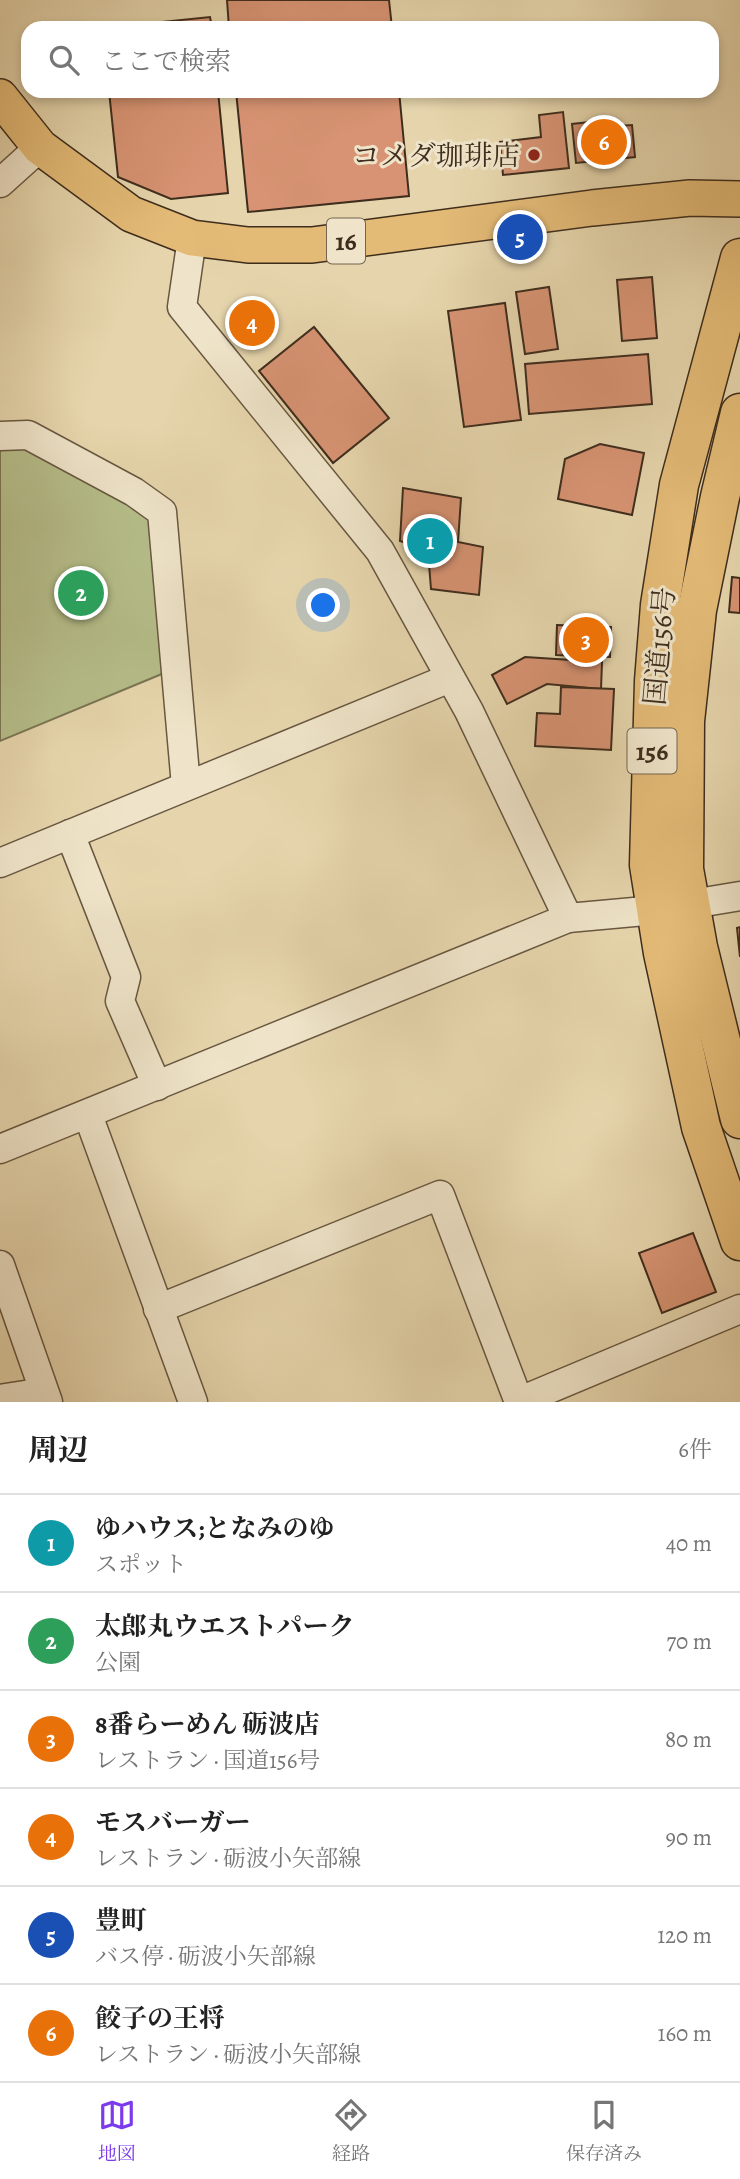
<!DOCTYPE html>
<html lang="ja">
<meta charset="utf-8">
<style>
:root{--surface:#fff;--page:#f6f6f6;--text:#222;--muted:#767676;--line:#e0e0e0;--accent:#7c3aed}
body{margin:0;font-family:Alegreya,"Noto Serif JP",serif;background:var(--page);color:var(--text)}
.you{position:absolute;left:324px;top:606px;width:24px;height:24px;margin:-18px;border:5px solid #fff;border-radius:50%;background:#1a73e8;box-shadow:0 0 0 10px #1a73e833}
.badge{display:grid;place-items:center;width:46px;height:46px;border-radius:50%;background:var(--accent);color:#fff;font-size:23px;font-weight:700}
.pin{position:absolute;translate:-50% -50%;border:4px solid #fff;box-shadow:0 2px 7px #0006}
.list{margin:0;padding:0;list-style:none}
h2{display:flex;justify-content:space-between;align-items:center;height:91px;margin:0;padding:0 28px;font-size:30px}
h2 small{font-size:23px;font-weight:400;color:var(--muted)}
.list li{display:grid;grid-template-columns:46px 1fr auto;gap:21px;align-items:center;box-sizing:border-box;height:98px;padding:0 28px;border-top:2px solid var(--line)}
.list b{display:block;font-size:26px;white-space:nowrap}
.list p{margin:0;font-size:23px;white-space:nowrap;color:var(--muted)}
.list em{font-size:23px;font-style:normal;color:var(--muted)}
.icon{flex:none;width:38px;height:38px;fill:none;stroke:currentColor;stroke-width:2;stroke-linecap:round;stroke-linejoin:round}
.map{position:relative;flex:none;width:740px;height:1402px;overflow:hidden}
.search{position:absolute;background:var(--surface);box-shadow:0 4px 10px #0003;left:21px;right:21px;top:21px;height:77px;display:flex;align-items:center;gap:18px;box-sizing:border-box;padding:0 24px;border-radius:21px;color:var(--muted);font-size:26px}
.sheet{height:679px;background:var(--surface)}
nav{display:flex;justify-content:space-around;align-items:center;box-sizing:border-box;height:98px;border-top:2px solid var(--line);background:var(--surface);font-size:19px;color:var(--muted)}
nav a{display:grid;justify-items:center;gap:4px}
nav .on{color:var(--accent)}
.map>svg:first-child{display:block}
.green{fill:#b5bd89;stroke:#7a7553;stroke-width:2}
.building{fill:#d79373;stroke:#3e2d1d;stroke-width:2}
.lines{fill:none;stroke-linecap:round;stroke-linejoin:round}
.minor-casing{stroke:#685741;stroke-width:31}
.major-casing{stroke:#3e2d1d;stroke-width:38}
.highway-casing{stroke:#3e2d1d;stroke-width:41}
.minor{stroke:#efe4c9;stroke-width:28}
.major{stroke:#e3ba76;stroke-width:35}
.highway{stroke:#e3ba76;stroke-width:38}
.poi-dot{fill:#8f2418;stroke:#efe4c9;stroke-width:2.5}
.labels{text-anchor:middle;stroke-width:6;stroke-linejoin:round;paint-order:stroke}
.shield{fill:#efe4c9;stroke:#736451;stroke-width:2}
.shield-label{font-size:26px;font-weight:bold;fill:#3e2d1d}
.poi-label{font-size:28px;fill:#3e2d1d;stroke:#efe4c9;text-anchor:end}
.street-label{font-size:28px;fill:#3e2d1d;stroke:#efe4c9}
</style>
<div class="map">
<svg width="740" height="1402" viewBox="0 0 740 1402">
<rect width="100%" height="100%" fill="#e6d5ac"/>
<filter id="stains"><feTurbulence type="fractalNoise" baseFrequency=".00286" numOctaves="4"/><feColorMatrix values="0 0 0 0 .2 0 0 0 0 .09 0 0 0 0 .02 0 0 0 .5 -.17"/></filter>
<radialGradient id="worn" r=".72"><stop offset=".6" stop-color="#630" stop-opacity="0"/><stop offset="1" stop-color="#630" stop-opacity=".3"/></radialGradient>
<polygon class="green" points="0,440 26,440 156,515 169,671 0,741"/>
<g class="building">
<polygon points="227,0 389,0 392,28 229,28"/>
<polygon points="210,17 212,28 103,28"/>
<polygon points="109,91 218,91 228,193 171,199 118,177"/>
<polygon points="236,91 399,91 409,196 248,212"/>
<polygon points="563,112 569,168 503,175 500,142 541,137 539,115"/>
<polygon points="599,121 602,127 632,125 635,157 576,163 572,124"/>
<polygon points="652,277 657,338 622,341 617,280"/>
<polygon points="549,287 558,349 525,354 516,292"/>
<polygon points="256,301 274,323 248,345 230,323"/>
<polygon points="505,303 521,420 464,427 448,311"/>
<polygon points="314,327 389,418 333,463 259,371"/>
<polygon points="648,354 652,404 529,414 525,364"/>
<polygon points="600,444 644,453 632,515 558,499 565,459"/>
<polygon points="403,488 461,498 458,542 483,547 479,595 431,589 429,564 410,557 413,545 400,541"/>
<polygon points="732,577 740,578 740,613 729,612"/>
<polygon points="557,625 611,627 610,657 556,655"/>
<polygon points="525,657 602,662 601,689 547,684 507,704 492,675"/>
<polygon points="561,687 614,689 611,750 535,746 537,713 560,714"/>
<polygon points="740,927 740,957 737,928"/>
<polygon points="693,1233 716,1292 662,1313 639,1253"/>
</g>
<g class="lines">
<g class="minor-casing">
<g id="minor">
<polyline points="0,183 40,147"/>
<polyline points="192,238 182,307 380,551 469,711 568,918 656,910 740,896"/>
<polyline points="0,436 28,435 134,492 162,512 186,786"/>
<polyline points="70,834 126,977 120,1001 157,1086"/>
<polyline points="0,863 450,678"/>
<polyline points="88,1115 193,1402"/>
<polyline points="0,1149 568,918"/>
<polyline points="0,1265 48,1402"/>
<polyline points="158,1309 440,1195 519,1402"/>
<polyline points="0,1399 44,1392"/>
<polyline points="518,1402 740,1309"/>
</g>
</g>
<g class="major-casing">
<polyline id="major" points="0,97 40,147 131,214 192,238 248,245 312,245 592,208 690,198 740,199"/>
</g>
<g class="highway-casing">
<g id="highway">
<polyline points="740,258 679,485 660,605 654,681 649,865 663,953 701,1127 740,1241"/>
<polyline points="740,413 720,497 697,610 685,721 684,869 698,947 740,1119"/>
</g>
</g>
<use href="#minor" class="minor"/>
<use href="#major" class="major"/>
<use href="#highway" class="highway"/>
</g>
<circle class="poi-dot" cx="534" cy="155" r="7"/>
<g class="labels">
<g class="shield">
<rect x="327" y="218.5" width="38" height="45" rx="5"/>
<rect x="627.5" y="728.5" width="49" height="45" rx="5"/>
</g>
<g class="shield-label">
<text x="346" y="250">16</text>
<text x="652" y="760">156</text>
</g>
<g class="poi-label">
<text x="520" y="165">コメダ珈琲店</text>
</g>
<g class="street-label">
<text transform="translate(659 646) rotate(-85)" y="10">国道156号</text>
</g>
</g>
<rect width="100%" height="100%" filter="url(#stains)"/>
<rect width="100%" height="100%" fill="url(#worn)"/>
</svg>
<div class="you"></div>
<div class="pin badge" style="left:430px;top:541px;background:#0f9aa8">1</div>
<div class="pin badge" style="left:81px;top:593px;background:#2e9e5b">2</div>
<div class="pin badge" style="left:586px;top:640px;background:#e8710a">3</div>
<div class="pin badge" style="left:252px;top:323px;background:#e8710a">4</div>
<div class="pin badge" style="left:520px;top:237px;background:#1a4fb4">5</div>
<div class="pin badge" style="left:604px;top:142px;background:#e8710a">6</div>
<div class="search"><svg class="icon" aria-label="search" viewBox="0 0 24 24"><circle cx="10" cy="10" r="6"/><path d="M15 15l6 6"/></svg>ここで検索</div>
</div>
<section class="sheet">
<h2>周辺<small>6件</small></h2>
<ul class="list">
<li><span class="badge" style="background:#0f9aa8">1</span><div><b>ゆハウス;となみのゆ</b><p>スポット</p></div><em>40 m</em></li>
<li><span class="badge" style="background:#2e9e5b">2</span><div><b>太郎丸ウエストパーク</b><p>公園</p></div><em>70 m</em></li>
<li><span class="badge" style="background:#e8710a">3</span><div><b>8番らーめん 砺波店</b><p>レストラン · 国道156号</p></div><em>80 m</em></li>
<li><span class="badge" style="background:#e8710a">4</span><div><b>モスバーガー</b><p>レストラン · 砺波小矢部線</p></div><em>90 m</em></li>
<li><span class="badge" style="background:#1a4fb4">5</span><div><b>豊町</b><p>バス停 · 砺波小矢部線</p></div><em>120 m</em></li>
<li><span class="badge" style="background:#e8710a">6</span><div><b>餃子の王将</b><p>レストラン · 砺波小矢部線</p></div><em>160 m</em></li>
</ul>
</section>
<nav>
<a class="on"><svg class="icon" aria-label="map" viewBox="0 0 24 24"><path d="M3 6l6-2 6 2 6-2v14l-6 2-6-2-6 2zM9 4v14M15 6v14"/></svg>地図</a>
<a><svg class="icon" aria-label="directions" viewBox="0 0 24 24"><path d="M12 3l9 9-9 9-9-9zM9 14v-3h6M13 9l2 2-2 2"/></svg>経路</a>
<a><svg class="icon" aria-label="saved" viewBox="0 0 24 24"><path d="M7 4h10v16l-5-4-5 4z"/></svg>保存済み</a>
</nav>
